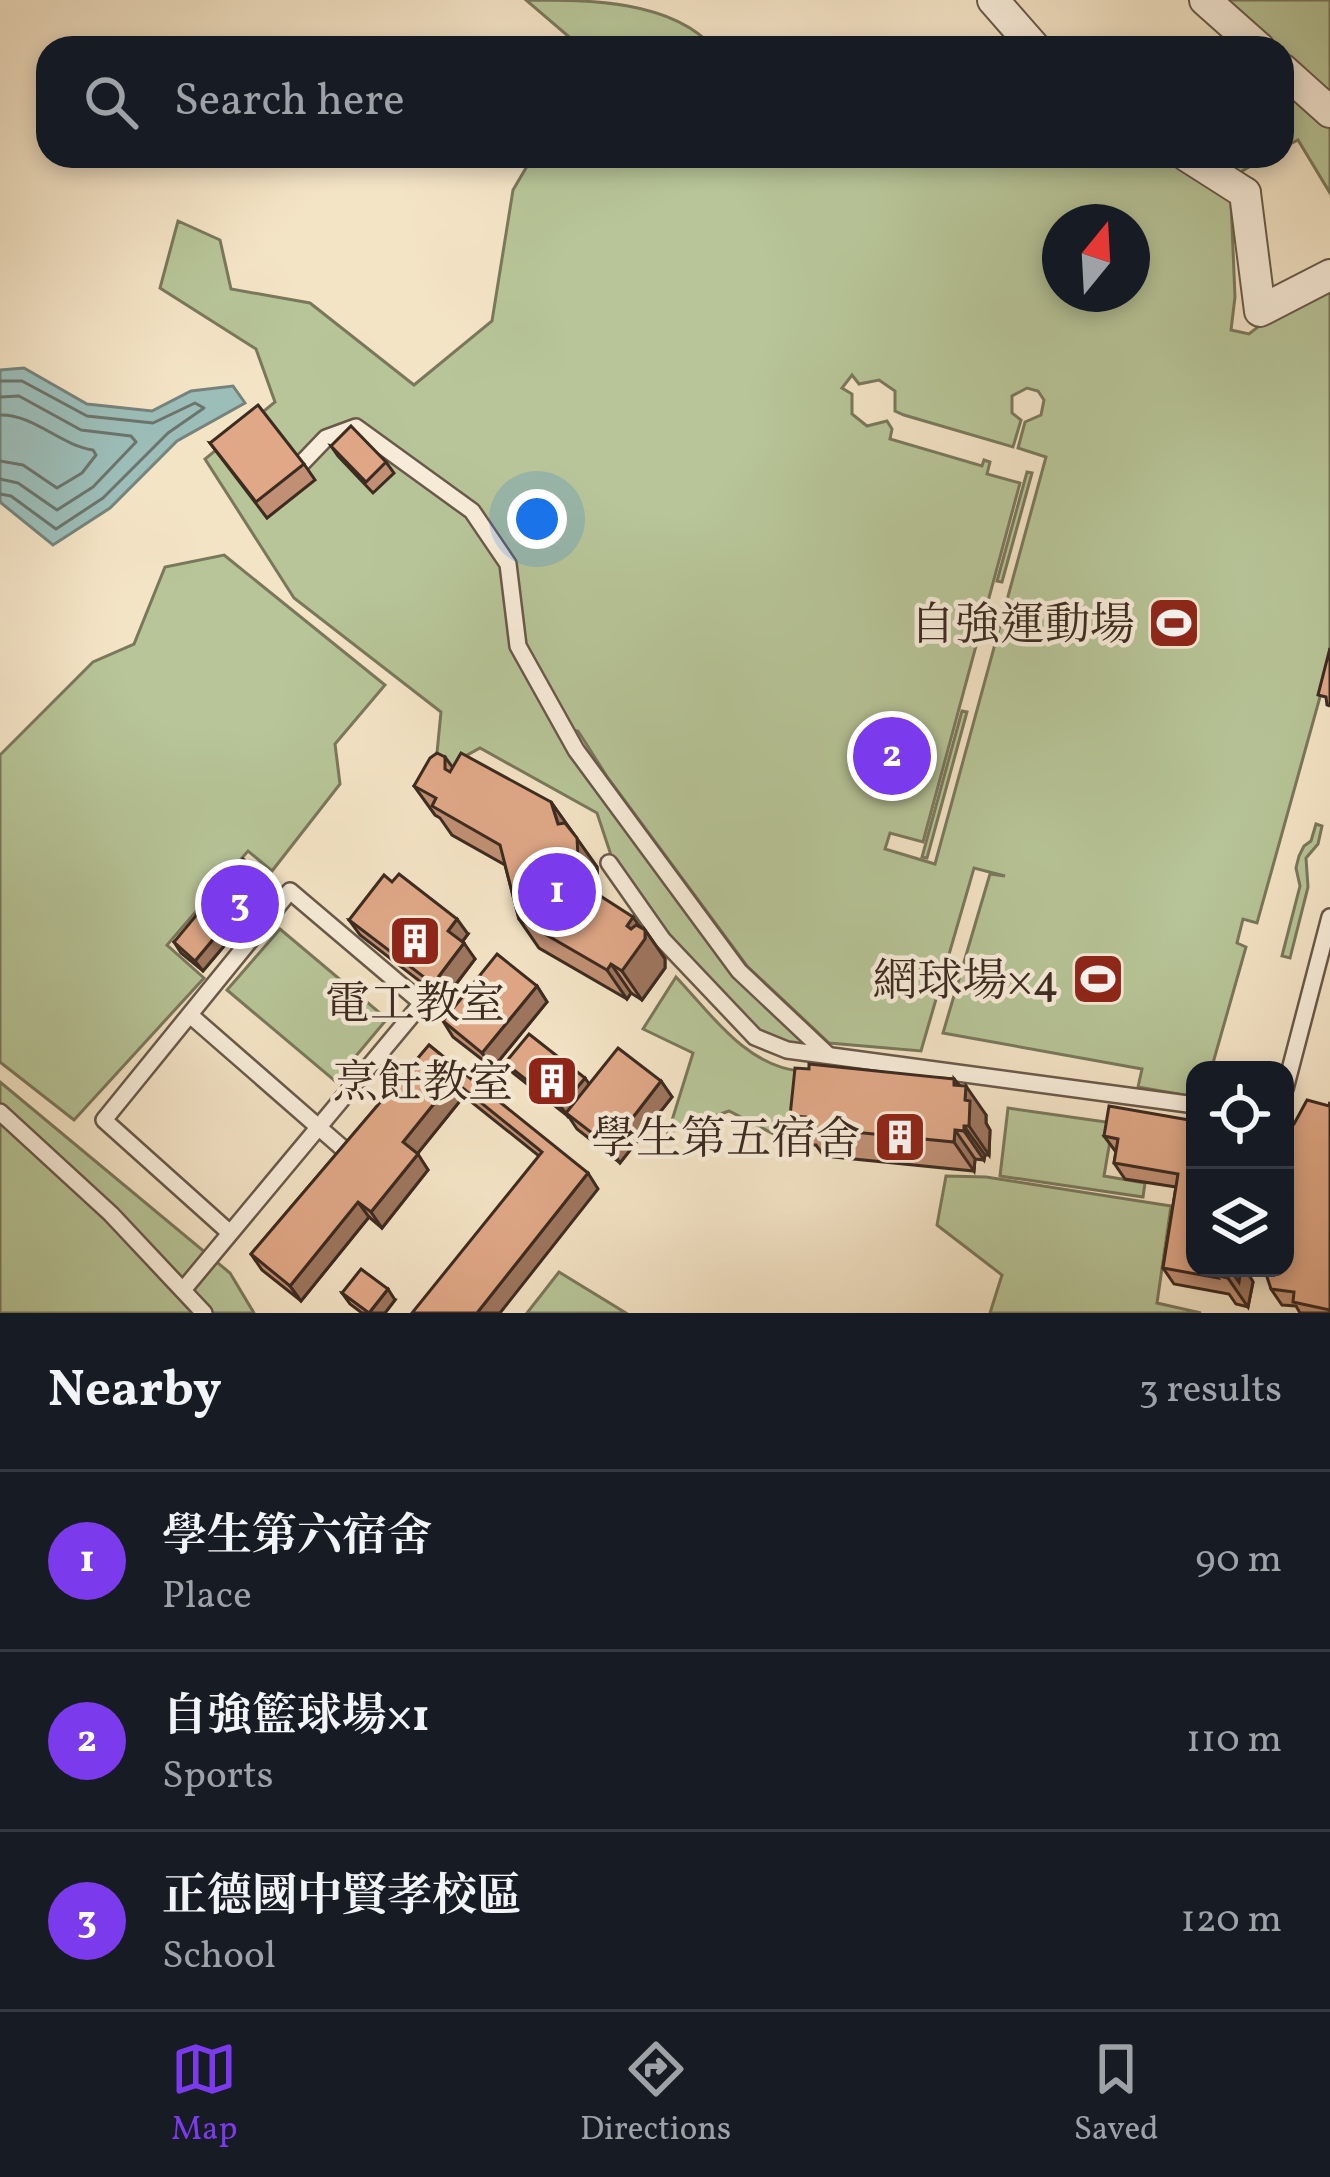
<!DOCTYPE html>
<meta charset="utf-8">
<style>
:root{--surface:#171b24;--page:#20242c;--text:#f1f3f6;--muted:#9ea1a6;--line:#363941;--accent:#7c3aed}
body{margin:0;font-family:Vollkorn,"Noto Serif TC",serif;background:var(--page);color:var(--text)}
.controls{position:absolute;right:36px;bottom:36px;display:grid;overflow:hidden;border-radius:24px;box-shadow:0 6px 18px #0003}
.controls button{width:108px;height:108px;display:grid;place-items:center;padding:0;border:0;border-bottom:3px solid var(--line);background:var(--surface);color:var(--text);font:60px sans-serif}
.compass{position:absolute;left:1042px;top:204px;width:108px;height:108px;border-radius:50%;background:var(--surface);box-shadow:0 6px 18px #0003;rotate:18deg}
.you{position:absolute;left:537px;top:519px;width:42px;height:42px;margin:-30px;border:9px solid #fff;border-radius:50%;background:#1a73e8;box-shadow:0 0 0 18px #1a73e833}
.badge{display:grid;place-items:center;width:78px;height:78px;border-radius:50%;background:var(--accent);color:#fff;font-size:39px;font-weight:700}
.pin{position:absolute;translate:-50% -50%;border:6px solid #fff;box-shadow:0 3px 12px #0006}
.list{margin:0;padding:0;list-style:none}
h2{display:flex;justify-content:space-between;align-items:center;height:156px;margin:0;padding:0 48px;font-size:51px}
h2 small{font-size:39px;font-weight:400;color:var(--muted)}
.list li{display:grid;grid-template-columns:78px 1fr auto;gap:36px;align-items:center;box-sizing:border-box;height:180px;padding:0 48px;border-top:3px solid var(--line)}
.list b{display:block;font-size:45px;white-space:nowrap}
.list p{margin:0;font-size:39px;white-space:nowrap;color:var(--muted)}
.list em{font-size:39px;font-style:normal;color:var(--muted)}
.icon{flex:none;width:66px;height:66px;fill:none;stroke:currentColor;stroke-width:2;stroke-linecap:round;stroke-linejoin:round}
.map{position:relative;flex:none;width:1330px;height:1313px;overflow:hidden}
.search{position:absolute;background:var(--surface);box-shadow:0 6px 18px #0003;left:36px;right:36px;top:36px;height:132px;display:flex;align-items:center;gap:30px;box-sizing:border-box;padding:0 42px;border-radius:36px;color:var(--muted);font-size:45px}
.sheet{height:696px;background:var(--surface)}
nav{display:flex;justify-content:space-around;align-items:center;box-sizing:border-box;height:168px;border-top:3px solid var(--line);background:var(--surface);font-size:33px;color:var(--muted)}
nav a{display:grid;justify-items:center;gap:6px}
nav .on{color:var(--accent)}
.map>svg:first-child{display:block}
.green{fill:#b7c598;stroke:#7a785c;stroke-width:3;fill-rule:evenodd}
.water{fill:#9cbeb9;stroke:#76837c;stroke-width:3}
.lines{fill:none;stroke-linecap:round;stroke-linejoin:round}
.shore{stroke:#6c746d;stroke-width:3}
.service-casing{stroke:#6a594a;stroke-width:20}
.minor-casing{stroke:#6a594a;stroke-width:34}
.service{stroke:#f8edda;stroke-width:15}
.minor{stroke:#f8edda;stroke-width:30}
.wall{fill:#c19074;stroke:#3c2b21;stroke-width:3}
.shaded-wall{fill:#9d765e;stroke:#3c2b21;stroke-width:3}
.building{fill:#e0a887;stroke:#3c2b21;stroke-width:3}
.labels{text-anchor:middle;stroke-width:9;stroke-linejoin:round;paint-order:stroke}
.poi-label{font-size:45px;fill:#3c2b21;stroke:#f8edda;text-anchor:end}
</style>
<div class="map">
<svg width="1330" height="1313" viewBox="0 0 1330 1313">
<rect width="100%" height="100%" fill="#f4e4c6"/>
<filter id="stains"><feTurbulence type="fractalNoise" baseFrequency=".00167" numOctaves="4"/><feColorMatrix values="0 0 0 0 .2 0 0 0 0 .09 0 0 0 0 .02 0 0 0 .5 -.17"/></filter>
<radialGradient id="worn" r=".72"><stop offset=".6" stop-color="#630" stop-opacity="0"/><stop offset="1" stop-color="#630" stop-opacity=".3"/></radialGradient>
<g class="green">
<path d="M526 0C590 0 671 0 714 48H582Z"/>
<polygon points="1208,0 1330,0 1330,193 1298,140 1282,148 1282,48 1235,48 1247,37"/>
<path d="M533 156H1268L1230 178 1235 297 1231 330 1249 334 1286 305 1330 284V661L1257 923 1243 919 1237 943 1246 947 1211 1070H1195V1097L1138 1087 1142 1069 943 1033 990 874 1005 876 974 868 921 1051 829 1043 747 966 608 778 578 731 561 728 573 753 806 1044 788 1045 759 1033 666 937 613 861 597 813 480 748 462 758 432 804 441 712 294 598 205 459 275 402 256 349 160 288 178 221 220 240 231 289 310 303 414 385 492 321 513 190ZM1060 222H1132V294H1060ZM852 375 859 384 879 380 895 391V411L904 415 1013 447 1021 420 1012 413V396L1027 388 1038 391 1044 400 1041 415 1025 422 1018 448 1046 457 935 864 885 849 890 833 923 842 1020 483 987 474 990 462 984 460 982 466 890 439 892 429 887 421 867 426 852 414V394L842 388Z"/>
<polygon points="1027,472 1032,473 1002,582 997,581"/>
<polygon points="224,555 385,685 335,744 340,784 272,871 248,851 167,945 204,978 74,1120 0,1062 0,755 93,662 134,644 165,567"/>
<polygon points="962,711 967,712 927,858 922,857"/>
<polygon points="1316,824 1322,826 1318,844 1306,858 1308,887 1290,958 1282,956 1300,886 1296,868 1299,856 1304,846 1311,841"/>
<polygon points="280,929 387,1019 335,1081 227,990"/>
<path d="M676 977C710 1013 746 1066 800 1071L791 1143 729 1111 668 1133 693 1053 643 1029Z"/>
<polygon points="0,1082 230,1273 254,1313 0,1313"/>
<polygon points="1008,1108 1113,1123 1104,1176 1145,1183 1143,1197 1000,1176"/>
<polygon points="946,1176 986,1177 1171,1206 1157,1303 1201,1313 990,1313 1002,1275 937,1225"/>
<polygon points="559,1272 626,1313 527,1313"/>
</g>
<polygon class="water" points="24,368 87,404 152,411 191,391 233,386 245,403 177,441 110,508 53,545 0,502 0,370"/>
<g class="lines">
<g class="shore">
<polyline points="0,381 22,381 87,416 153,423 195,403 204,408 168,433 103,498 56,529 11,496 0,494"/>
<polyline points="0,397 19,396 81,430 131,436 136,442 93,487 57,510 18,483 0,479"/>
<path d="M0 415C33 414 60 445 93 450L96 455 82 473 57 488 23 465 0 461"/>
</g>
<g class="service-casing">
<g id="service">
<polyline points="302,463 326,438 356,427 472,511 508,564 518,646 576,750 739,971 827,1054"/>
<polyline points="609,863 663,940 755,1037 787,1050 1195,1105"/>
<polyline points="190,1015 355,1159"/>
<polyline points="1285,1089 1330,917"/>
<polyline points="0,1112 111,1214 204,1313"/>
<polyline points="183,1290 422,1003 290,891 104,1120 230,1233"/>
</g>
</g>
<g class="minor-casing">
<g id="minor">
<polyline points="993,0 1035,48"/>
<polyline points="1205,0 1259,48"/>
<polyline points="1282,69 1330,112"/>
<polyline points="1187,156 1245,193 1187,156"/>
<polyline points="1245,193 1260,311 1330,275"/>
</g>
</g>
<use href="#service" class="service"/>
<use href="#minor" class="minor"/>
</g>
<g class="wall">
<polygon points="210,443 304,464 315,480 267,518"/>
<polygon points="331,446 386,462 394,473 373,493 338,456"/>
<polygon points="445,757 453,768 551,802 597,867 598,885 589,889 645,930 665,959 665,968 642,1000 631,993 627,999 539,948 519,919 505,865 452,835 440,818 435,815 414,786"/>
<polygon points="265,877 273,888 203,971 181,953 174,942"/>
<polygon points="349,920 468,934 462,942 475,959 444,1000 360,935"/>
<polygon points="537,986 547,1002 493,1068 453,1037 443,1021"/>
<polygon points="429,1045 598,1189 539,1156 464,1096 417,1154 428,1170 382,1228 369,1217 301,1301 262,1270 251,1254"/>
<polygon points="505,1063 589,1084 661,1081 672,1097 620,1163 577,1129 569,1117 513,1073"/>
<polygon points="809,1069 954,1079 986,1115 986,1123 990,1130 989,1155 985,1155 984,1160 975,1159 974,1171 824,1156 816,1145 810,1145 790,1116"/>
<polygon points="1330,1102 1330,1313 1300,1313 1296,1306 1282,1305 1271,1289 1294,1124 1329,1106"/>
<polygon points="1189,1120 1195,1268 1245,1268 1253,1282 1248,1307 1236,1304 1229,1294 1174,1284 1163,1268 1176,1187 1125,1179 1114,1163 1116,1152 1104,1136"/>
<polygon points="342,1293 395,1300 385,1313 362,1313 350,1304"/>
</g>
<g class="shaded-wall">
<polygon points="551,802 597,867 598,885 558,824"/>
<polygon points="568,860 588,889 574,879"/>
<polygon points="265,877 273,888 203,971 195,961"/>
<polygon points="633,917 645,934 645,930 665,959 665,968 642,1000 622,971 627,926"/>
<polygon points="457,919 468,934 459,946 448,931"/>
<polygon points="464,943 475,959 444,1000 433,984"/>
<polygon points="611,964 631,993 627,999 607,970"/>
<polygon points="537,986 547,1002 493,1068 482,1053"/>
<polygon points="585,1078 592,1088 566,1113 569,1118 561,1107"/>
<polygon points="954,1079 965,1094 966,1086 986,1115 986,1123 990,1130 989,1155 969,1126 954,1085"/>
<polygon points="453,1080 464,1096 414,1158 403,1142"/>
<polygon points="661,1081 672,1097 620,1163 610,1147"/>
<polygon points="964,1126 985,1155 984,1160 964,1131"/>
<polygon points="955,1130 975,1159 974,1171 954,1142"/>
<polygon points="418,1154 428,1170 382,1228 371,1212"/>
<polygon points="588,1173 598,1189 500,1313 477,1313"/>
<polygon points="358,1202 369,1217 301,1301 290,1286"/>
<polygon points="1229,1268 1245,1268 1253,1282 1248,1307 1228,1278"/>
<polygon points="388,1289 395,1300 385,1313 369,1313"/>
</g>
<g class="building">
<polygon points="258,405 304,464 256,502 210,443"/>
<polygon points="351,426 386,462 366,482 331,446"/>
<polygon points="1330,648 1330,706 1327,705 1326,697 1318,695"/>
<polygon points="437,753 445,757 445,769 450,772 461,753 551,802 558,824 565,823 577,838 578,856 568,860 574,879 633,917 627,926 631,929 636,925 645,930 645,939 622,971 611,964 607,970 519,919 500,845 432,806 436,798 414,786 430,758"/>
<polygon points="243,859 265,877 195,961 174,942"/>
<polygon points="399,874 457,919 448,931 464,943 433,984 349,920 384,875 392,882"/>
<polygon points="497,954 537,986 482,1053 443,1021"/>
<polygon points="529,1034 585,1078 561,1107 505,1063"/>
<polygon points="429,1045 588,1173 477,1313 412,1313 542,1152 453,1080 403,1142 418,1154 371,1212 358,1202 290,1286 251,1254"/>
<polygon points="618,1048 661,1081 610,1147 566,1113"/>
<polygon points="809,1064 954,1079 954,1085 966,1086 965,1100 970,1101 969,1126 964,1126 964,1131 955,1130 954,1142 803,1127 805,1117 790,1116 795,1068 809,1069"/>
<polygon points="1307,1100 1329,1106 1330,1102 1330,1310 1293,1302 1294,1292 1271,1289 1264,1268 1285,1268 1285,1124 1286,1122 1294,1124"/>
<polygon points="1109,1106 1189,1120 1191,1107 1195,1108 1195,1268 1217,1268 1216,1275 1218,1278 1163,1268 1178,1174 1114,1163 1118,1139 1104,1136"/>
<polygon points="1217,1268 1229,1268 1228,1278 1216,1275"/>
<polygon points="1227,1268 1241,1268 1239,1282 1229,1268"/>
<polygon points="361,1269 388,1289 369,1313 342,1293"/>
</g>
<defs>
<g id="stadium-square" transform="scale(2.7)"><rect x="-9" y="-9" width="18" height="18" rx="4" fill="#8f2418" stroke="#f8edda"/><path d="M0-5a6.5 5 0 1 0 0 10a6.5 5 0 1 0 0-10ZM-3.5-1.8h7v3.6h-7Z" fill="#fff"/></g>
<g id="building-square" transform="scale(2.7)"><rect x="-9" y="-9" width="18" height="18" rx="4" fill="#8f2418" stroke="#f8edda"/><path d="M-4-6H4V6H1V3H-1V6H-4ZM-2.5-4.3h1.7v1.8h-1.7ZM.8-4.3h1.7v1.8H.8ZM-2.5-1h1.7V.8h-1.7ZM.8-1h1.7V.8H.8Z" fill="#fff"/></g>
</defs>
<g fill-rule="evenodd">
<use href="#stadium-square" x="1174" y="623"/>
<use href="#building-square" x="415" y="941"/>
<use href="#stadium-square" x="1098" y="979"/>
<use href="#building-square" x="552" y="1081"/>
<use href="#building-square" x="900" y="1137"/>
</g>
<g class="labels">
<g class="poi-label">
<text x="1135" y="639">自強運動場</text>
<text x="1059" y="995">網球場×4</text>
<text x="415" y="1018" text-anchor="middle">電工教室</text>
<text x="513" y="1097">烹飪教室</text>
<text x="861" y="1153">學生第五宿舍</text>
</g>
</g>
<rect width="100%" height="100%" filter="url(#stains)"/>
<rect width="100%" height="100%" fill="url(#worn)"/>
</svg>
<div class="controls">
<button><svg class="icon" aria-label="locate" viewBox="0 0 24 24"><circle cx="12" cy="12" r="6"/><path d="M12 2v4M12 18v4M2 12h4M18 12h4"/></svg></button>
<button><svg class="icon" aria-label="layers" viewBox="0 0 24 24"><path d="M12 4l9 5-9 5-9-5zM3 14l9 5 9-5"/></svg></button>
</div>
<svg class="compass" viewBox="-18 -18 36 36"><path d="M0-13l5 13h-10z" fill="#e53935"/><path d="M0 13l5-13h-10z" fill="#9ea1a6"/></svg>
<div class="you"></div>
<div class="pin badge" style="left:557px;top:892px">1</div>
<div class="pin badge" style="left:892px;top:756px">2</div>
<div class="pin badge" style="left:240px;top:904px">3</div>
<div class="search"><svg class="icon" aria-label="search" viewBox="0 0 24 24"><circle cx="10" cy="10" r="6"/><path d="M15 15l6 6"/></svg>Search here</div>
</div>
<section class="sheet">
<h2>Nearby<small>3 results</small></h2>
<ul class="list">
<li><span class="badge">1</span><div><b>學生第六宿舍</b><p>Place</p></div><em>90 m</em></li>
<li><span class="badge">2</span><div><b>自強籃球場×1</b><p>Sports</p></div><em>110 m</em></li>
<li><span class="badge">3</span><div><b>正德國中賢孝校區</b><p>School</p></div><em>120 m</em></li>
</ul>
</section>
<nav>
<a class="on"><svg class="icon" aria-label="map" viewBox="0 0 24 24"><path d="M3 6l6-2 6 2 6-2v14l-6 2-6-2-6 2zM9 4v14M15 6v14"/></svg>Map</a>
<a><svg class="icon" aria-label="directions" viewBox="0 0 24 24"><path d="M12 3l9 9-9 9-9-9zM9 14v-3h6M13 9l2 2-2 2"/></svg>Directions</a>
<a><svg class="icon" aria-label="saved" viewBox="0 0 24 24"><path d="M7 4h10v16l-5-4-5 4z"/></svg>Saved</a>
</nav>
